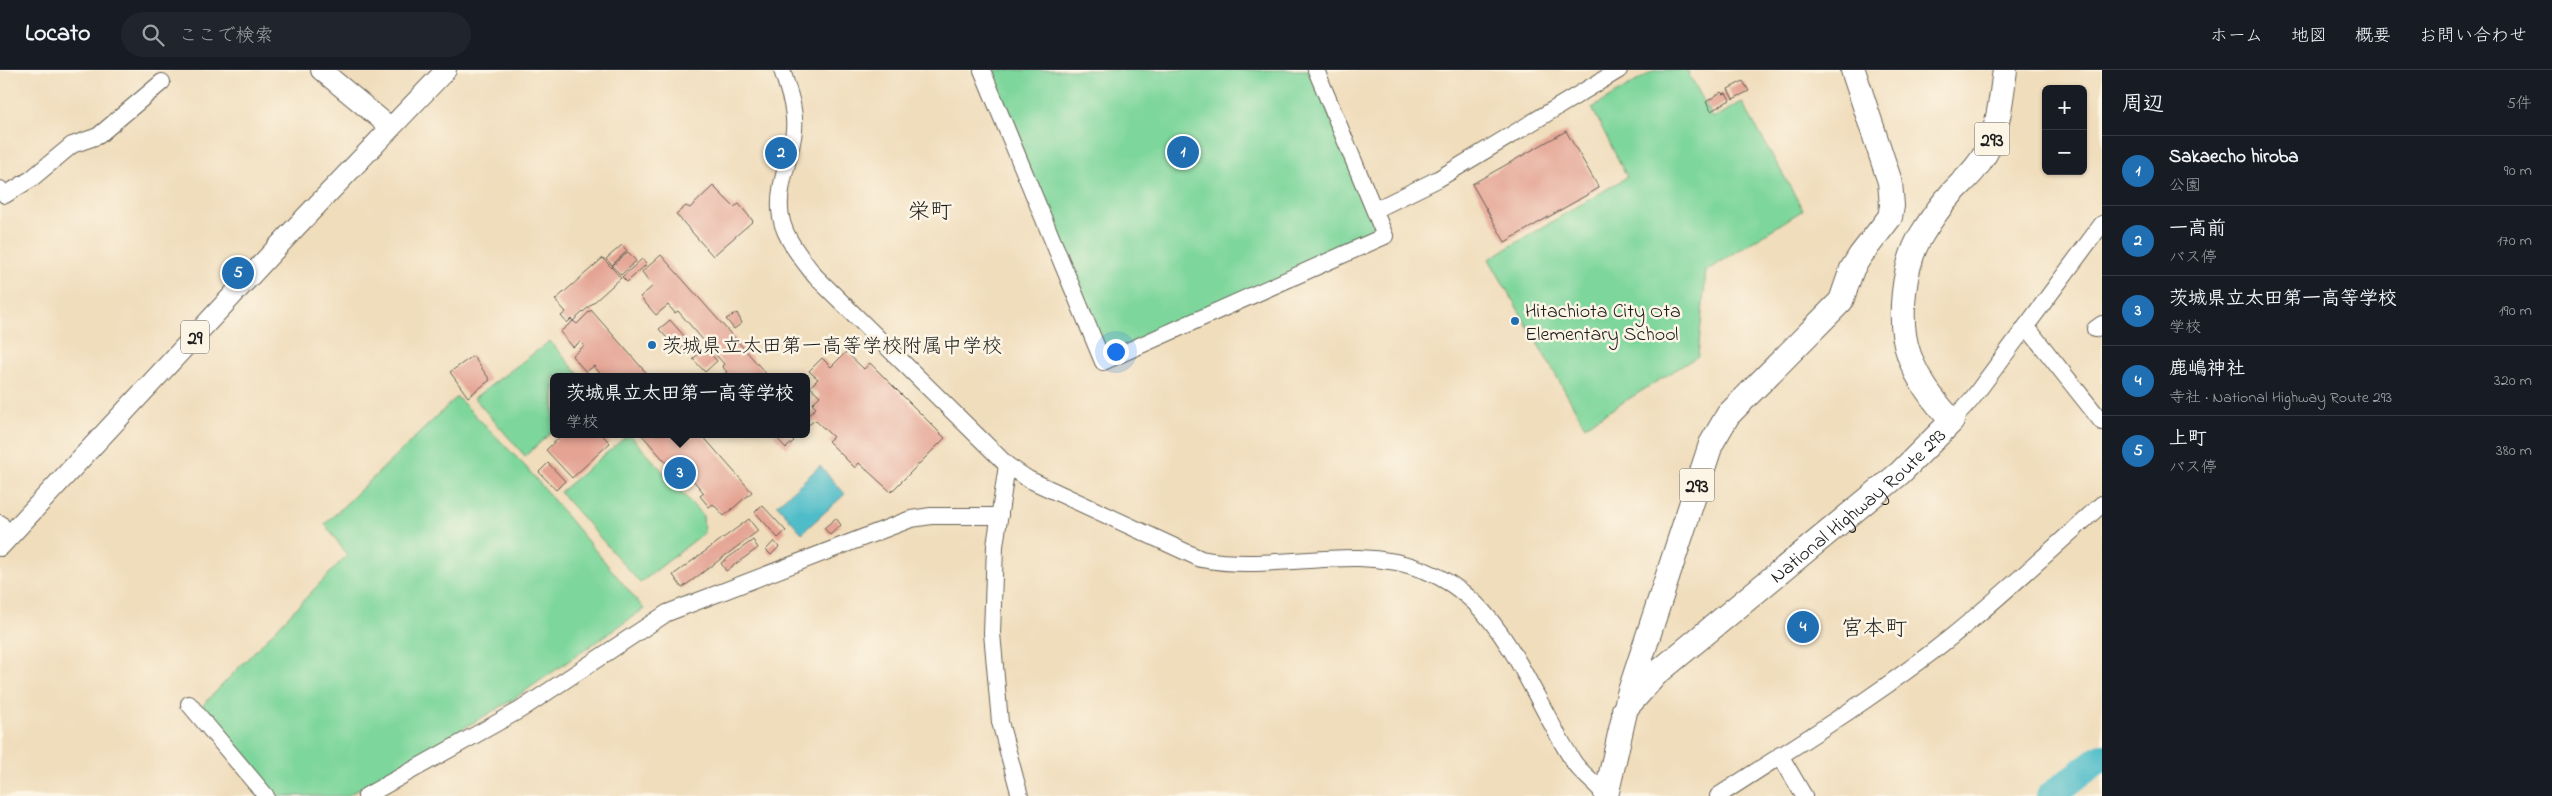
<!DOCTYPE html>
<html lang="ja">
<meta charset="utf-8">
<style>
:root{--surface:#171b24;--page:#20242c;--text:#f1f3f6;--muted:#9ea1a6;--line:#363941;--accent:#1f6fb2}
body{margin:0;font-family:"Indie Flower","Klee One",sans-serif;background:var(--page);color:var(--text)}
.controls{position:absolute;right:15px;top:15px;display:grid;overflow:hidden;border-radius:8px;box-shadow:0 1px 4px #0004}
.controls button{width:45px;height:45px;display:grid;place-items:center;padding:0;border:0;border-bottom:1px solid var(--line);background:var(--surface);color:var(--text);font:25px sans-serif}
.you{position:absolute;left:1115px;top:281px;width:18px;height:18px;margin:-12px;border:4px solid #fff;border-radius:50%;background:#1a73e8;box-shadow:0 0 0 8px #1a73e833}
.badge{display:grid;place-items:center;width:32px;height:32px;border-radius:50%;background:var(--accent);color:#fff;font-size:16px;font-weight:700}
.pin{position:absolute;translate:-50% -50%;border:2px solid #fff;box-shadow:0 1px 5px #0006}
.popup{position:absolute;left:550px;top:303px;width:260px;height:65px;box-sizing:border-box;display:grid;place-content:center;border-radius:8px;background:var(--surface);filter:drop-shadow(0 1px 4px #0005);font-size:16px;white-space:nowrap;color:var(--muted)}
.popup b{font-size:19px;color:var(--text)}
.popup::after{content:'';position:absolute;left:50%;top:100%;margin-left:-10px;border:10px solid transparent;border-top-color:var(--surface)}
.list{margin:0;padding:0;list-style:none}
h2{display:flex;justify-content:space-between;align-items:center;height:65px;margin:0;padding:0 20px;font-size:21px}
h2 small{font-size:16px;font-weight:400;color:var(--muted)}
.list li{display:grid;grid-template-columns:32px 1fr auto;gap:15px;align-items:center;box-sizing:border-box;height:70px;padding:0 20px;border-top:1px solid var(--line)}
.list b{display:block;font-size:19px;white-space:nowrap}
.list p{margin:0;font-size:16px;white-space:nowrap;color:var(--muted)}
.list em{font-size:16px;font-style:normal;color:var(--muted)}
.icon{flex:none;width:28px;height:28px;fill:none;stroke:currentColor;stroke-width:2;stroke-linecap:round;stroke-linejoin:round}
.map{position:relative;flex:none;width:2102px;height:726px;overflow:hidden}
header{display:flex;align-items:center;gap:30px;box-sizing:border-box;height:70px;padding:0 25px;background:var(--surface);border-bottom:1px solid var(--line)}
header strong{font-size:24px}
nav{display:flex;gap:28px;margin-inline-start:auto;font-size:18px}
.search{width:350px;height:45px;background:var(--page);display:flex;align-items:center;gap:12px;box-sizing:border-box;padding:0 18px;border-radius:28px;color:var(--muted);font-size:19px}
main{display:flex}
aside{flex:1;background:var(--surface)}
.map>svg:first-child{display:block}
.green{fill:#7dd69b;stroke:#4c795c}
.water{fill:#50bdc9;stroke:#366c72}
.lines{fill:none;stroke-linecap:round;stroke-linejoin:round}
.river{stroke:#50bdc9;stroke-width:28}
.building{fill:#e4a393}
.minor-casing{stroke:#666054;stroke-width:18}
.major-casing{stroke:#666054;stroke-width:22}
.highway-casing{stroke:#666054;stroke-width:26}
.minor{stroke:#fff;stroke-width:16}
.major{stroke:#fff;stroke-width:20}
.highway{stroke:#fff;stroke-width:24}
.poi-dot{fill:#1f6fb2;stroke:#fcf5e5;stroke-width:2}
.labels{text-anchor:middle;stroke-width:5;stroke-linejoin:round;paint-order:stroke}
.shield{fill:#fcf5e5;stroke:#5f5d58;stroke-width:1}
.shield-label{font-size:19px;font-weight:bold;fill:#1c1c1c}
.poi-label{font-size:20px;fill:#1c1c1c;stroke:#fcf5e5;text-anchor:start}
.street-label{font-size:20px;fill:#1c1c1c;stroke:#fcf5e5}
.quarter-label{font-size:22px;fill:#1c1c1c;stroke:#fcf5e5}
</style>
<header>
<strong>Locato</strong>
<div class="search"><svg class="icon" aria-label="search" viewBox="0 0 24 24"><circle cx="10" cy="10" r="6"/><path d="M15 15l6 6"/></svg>ここで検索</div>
<nav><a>ホーム</a><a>地図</a><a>概要</a><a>お問い合わせ</a></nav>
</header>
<main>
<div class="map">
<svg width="2102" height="726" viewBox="0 0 2102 726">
<rect width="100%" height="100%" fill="#fcf5e5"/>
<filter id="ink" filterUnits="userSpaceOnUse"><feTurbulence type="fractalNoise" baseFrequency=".02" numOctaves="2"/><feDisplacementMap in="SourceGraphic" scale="10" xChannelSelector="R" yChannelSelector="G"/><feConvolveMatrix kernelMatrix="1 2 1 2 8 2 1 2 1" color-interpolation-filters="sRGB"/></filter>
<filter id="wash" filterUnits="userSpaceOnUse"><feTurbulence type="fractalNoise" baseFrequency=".0096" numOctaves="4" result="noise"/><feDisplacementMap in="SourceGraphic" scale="20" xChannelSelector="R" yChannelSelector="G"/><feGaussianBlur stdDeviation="1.12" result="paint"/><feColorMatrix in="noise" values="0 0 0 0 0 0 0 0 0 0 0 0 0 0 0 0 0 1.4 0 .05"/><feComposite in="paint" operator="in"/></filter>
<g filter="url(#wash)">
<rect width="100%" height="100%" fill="#f0ddbc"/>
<g class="green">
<polygon points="988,0 1310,0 1380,164 1110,284 1104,280"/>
<polygon points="1655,0 1687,0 1713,48 1742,32 1803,140 1706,201 1698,286 1585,356 1489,189 1627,107 1592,38"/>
<polygon points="550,271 581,307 554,307 554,360 525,386 474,328"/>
<polygon points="457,327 526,397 644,539 512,630 347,726 278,726 202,636 347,485 325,454"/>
<polygon points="629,364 703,446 704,463 640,513 560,422"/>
</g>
<polygon class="water" points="820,396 845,424 802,463 777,435"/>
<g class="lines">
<polyline class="river" points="2050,726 2102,687"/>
</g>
<g id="blocks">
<g class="building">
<polygon points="1743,11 1749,21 1733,29 1728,19"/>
<polygon points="1721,22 1723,24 1726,23 1730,30 1711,41 1706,32"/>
<polygon points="1566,61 1599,118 1505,172 1472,114"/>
<polygon points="713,116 734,137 739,134 753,151 713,186 676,144 686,136 690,138"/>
<polygon points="622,175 627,181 612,195 606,189"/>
<polygon points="628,182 636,191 621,205 612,196"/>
<polygon points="661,185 769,307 722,307 727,302 722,296 724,294 678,241 675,243 668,235 656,245 640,227 653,216 642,202"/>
<polygon points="603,188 621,208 573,251 571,249 567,253 561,246 566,242 555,230"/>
<polygon points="642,189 647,194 627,212 622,207"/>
<polygon points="591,240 650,307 603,307 594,296 586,302 572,286 584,276 580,272 573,277 560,262 573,251 577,254"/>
<polygon points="737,243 742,253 734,259 726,249"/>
<polygon points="670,250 685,267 674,276 659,259"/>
<polygon points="689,272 693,278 685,284 681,278"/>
<polygon points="705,278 717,291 705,302 693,289"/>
<polygon points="846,282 864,299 870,293 945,368 891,422 859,393 855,398 828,371 833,367 815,350 806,357 806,347 816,338 812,334 820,326 810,317 818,309 809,301 822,288 831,297"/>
<polygon points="473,286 490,310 468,327 450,302"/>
<polygon points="563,364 601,364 610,373 572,408 546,380"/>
<polygon points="641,364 701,364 752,422 724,446 713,434 709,437 700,426 704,423 685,401 690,396 681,386 669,396"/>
<polygon points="773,364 784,364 786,367 789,365 794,371 786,378"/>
<polygon points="548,393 565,411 556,420 539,402"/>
<polygon points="762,435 786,461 778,468 755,442"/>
<polygon points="836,448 841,455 830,465 824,458"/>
<polygon points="749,449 758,461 682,518 673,505"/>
<polygon points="753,470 758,478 726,501 721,493"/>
<polygon points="774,471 779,477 771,485 766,480"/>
</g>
</g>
</g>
<g filter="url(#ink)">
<use href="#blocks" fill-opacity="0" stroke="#666054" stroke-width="1"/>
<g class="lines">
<g class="minor-casing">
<g id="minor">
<path d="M782 0C788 20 796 39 794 60 792 85 778 113 780 139 781 165 800 186 815 206L1007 395 1028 409 1201 489C1253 499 1307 487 1359 488 1494 492 1513 595 1573 691 1581 704 1598 714 1605 726"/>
<polyline points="982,0 1103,292 1385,166 1316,0"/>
<polyline points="0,119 5,125 31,109 72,75 98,66 162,12"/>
<polyline points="1375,140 1438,109 1619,0"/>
<polyline points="2026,256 2102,352"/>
<polyline points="2095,259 2102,254"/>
<polyline points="1952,351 1972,329 2102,154"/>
<polyline points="1007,395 995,476 992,563 1000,652 1020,726"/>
<polyline points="0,453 9,466"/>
<polyline points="189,634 266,726"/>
<polyline points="1780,685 1804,726"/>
<polyline points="366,726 520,640 667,543 911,449 931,446 1000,446"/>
<path d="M1718 726C1796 675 1878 626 1951 567 2003 525 2052 479 2102 434"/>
</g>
</g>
<g class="major-casing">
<g id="major">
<polyline points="321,0 390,57"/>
<polyline points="0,476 296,157 446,0"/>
</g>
</g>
<g class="highway-casing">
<g id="highway">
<path id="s1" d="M1624 640 1656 604 1900 403 1952 351C1934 331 1918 311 1909 285 1897 252 1903 194 1922 164 1930 151 1940 136 1951 124 1963 111 1976 101 1985 84 1999 59 2001 28 2005 0"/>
<polyline points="1606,726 1629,624 1711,374 1728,345 1841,231 1852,199 1860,186 1890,147 1892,136 1890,112 1853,0"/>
</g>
</g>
<use href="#minor" class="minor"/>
<use href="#major" class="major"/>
<use href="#highway" class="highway"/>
</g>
</g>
<g class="poi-dot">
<circle cx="1515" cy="251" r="5"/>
<circle cx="652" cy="275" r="5"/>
</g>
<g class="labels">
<g class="shield">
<rect x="1974.5" y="52.5" width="35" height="33" rx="4"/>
<rect x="181" y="250.5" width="28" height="33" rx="4"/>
<rect x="1679.5" y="398.5" width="35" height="33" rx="4"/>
</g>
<g class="shield-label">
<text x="1992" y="76">293</text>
<text x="195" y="274">29</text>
<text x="1697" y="422">293</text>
</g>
<g class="poi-label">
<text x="1525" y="247">Hitachiota City Ota<tspan x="1525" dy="23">Elementary School</tspan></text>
<text x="662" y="282">茨城県立太田第一高等学校附属中学校</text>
</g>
<g class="street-label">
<text dy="7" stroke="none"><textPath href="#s1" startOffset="311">National Highway Route 293</textPath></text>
</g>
<g class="quarter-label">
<text x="930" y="148">栄町</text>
<text x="1874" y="565">宮本町</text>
</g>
</g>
</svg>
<div class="controls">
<button>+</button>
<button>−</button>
</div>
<div class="you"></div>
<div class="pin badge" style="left:1183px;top:82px">1</div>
<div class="pin badge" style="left:781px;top:83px">2</div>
<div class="pin badge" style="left:680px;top:403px">3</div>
<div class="popup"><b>茨城県立太田第一高等学校</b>学校</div>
<div class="pin badge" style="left:1803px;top:557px">4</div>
<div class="pin badge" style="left:238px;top:203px">5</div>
</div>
<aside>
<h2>周辺<small>5件</small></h2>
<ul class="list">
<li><span class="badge">1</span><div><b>Sakaecho hiroba</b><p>公園</p></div><em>90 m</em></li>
<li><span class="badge">2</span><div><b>一高前</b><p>バス停</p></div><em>170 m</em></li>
<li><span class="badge">3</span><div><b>茨城県立太田第一高等学校</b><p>学校</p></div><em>190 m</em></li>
<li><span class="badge">4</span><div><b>鹿嶋神社</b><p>寺社 · National Highway Route 293</p></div><em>320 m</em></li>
<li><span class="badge">5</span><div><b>上町</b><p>バス停</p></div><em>380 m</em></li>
</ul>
</aside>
</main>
